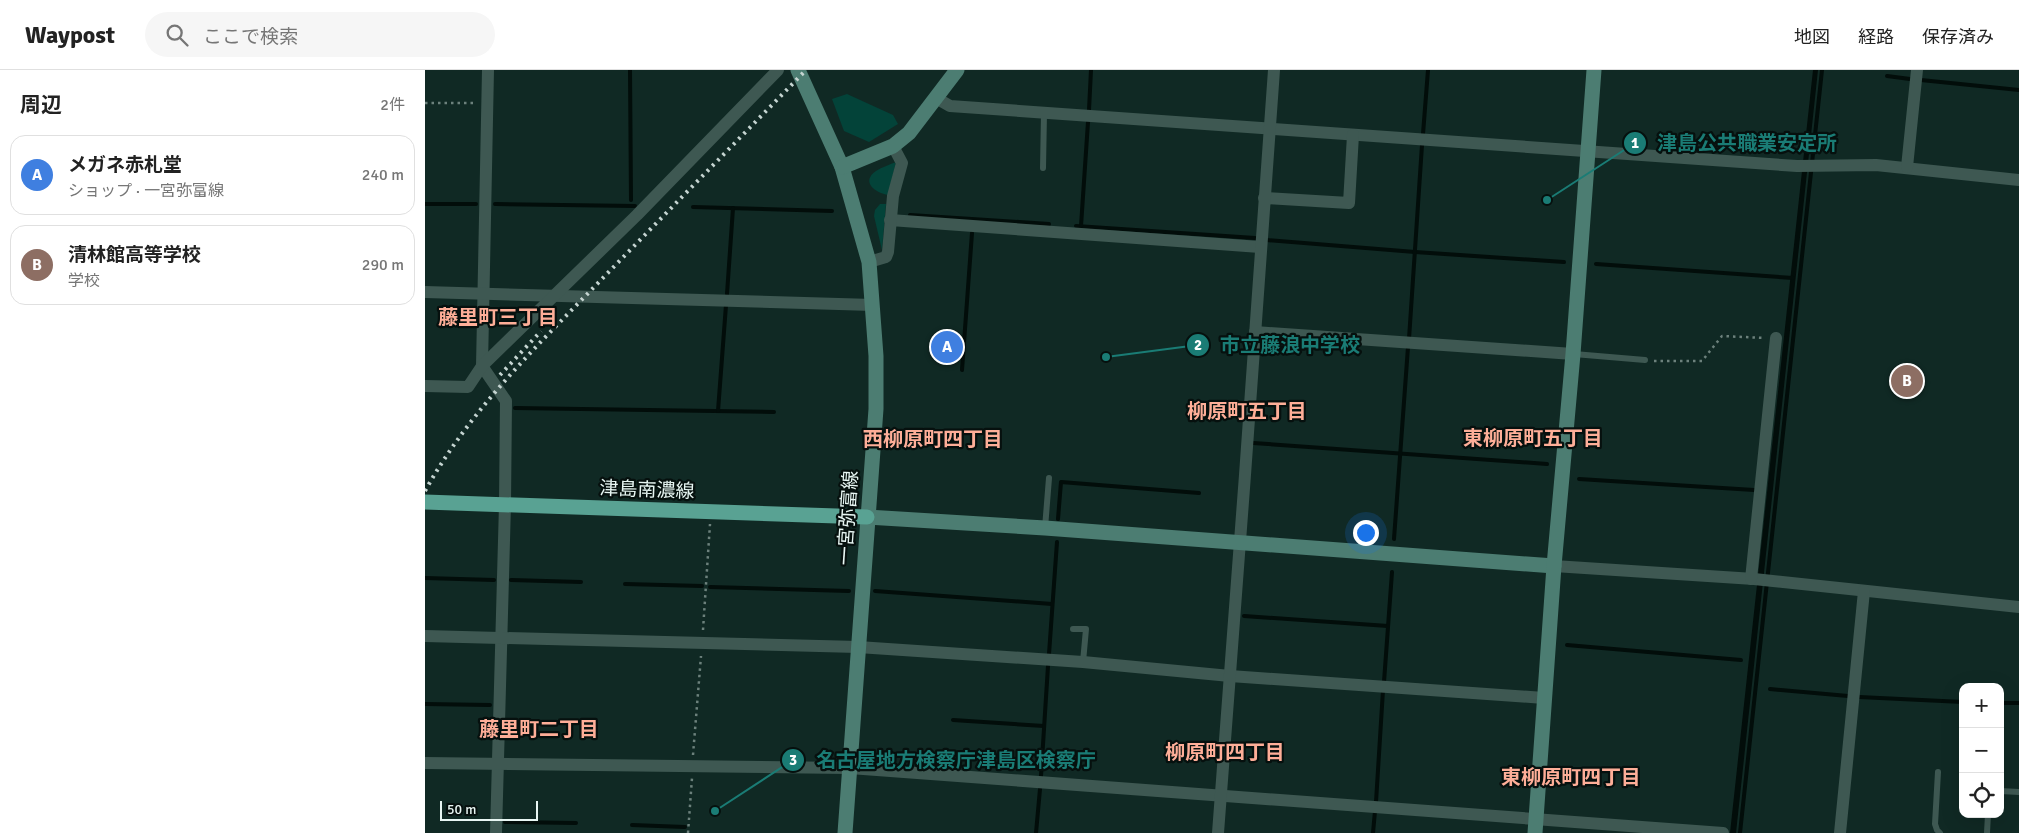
<!DOCTYPE html>
<html lang="ja">
<meta charset="utf-8">
<style>
:root{--surface:#fff;--page:#f6f6f6;--text:#222;--muted:#767676;--line:#e0e0e0;--accent:#805a4f}
body{margin:0;font-family:Signika,"Noto Sans JP",sans-serif;background:var(--page);color:var(--text)}
.controls{position:absolute;right:15px;bottom:15px;display:grid;overflow:hidden;border-radius:10px;box-shadow:0 5px 20px #0002}
.controls button{width:45px;height:45px;display:grid;place-items:center;padding:0;border:0;border-bottom:1px solid var(--line);background:var(--surface);color:var(--text);font:25px sans-serif}
.scale{position:absolute;left:15px;bottom:12px;width:98px;box-sizing:border-box;padding-left:5px;border:2px solid #e8f6f3;border-top:0;font-size:14px;line-height:18px;white-space:nowrap;color:#e8f6f3;-webkit-text-stroke:4px #06100e;paint-order:stroke}
.you{position:absolute;left:940px;top:462px;width:18px;height:18px;margin:-12px;border:4px solid #fff;border-radius:50%;background:#1a73e8;box-shadow:0 0 0 8px #1a73e833}
.badge{display:grid;place-items:center;width:32px;height:32px;border-radius:50%;background:var(--accent);color:#fff;font-size:16px;font-weight:700}
.pin{position:absolute;translate:-50% -50%;border:2px solid #fff;box-shadow:0 1px 5px #0006}
.list{margin:0;padding:0;list-style:none}
h2{display:flex;justify-content:space-between;align-items:center;height:65px;margin:0;padding:0 20px;font-size:21px}
h2 small{font-size:16px;font-weight:400;color:var(--muted)}
.list li{display:grid;grid-template-columns:32px 1fr auto;gap:15px;align-items:center;box-sizing:border-box;height:80px;margin:0 10px 10px;padding:0 10px;border:1px solid var(--line);border-radius:15px}
.list b{display:block;font-size:19px;white-space:nowrap}
.list p{margin:0;font-size:16px;white-space:nowrap;color:var(--muted)}
.list em{font-size:16px;font-style:normal;color:var(--muted)}
.icon{flex:none;width:28px;height:28px;fill:none;stroke:currentColor;stroke-width:2;stroke-linecap:round;stroke-linejoin:round}
.map{position:relative;flex:none;width:1594px;height:763px;overflow:hidden}
header{display:flex;align-items:center;gap:30px;box-sizing:border-box;height:70px;padding:0 25px;background:var(--surface);border-bottom:1px solid var(--line)}
header strong{font-size:24px}
nav{display:flex;gap:28px;margin-inline-start:auto;font-size:18px}
.search{width:350px;height:45px;background:var(--page);display:flex;align-items:center;gap:12px;box-sizing:border-box;padding:0 18px;border-radius:28px;color:var(--muted);font-size:19px}
main{display:flex}
aside{flex:1;background:var(--surface)}
.map>svg:first-child{display:block}
.green{fill:#034339}
.water{fill:#020d0a}
.lines{fill:none;stroke-linecap:round;stroke-linejoin:round}
.stream{stroke:#020d0a;stroke-width:4}
.path{stroke:#6c817c;stroke-width:2.5;stroke-dasharray:2.5 4;stroke-linecap:butt}
.lane{stroke:#3e5852;stroke-width:6}
.street{stroke:#3e5852;stroke-width:12}
.secondary{stroke:#4c7d72;stroke-width:15}
.primary{stroke:#59a293;stroke-width:15}
.rail{stroke:#c6d5d2;stroke-width:4;stroke-dasharray:2.5 5;stroke-linecap:butt}
.labels{text-anchor:middle;stroke-width:4.5;stroke-linejoin:round;paint-order:stroke}
.street-label{font-size:19px;fill:#e8f6f3;stroke:#06100e}
.neighbourhood-label{font-size:20px;font-weight:bold;fill:#feae98;stroke:#06100e}
.leader{fill:none;stroke:#1a7c75;stroke-width:2}
.callout-dot{fill:#1a7c75;stroke:#06100e;stroke-width:2}
.mark-label{font-size:15px;text-anchor:middle;font-weight:bold;fill:#fff}
.callout-label{font-size:20px;text-anchor:middle;font-weight:bold;fill:#1a7c75;stroke:#06100e;stroke-width:4.5;stroke-linejoin:round;paint-order:stroke}
</style>
<header>
<strong>Waypost</strong>
<div class="search"><svg class="icon" aria-label="search" viewBox="0 0 24 24"><circle cx="10" cy="10" r="6"/><path d="M15 15l6 6"/></svg>ここで検索</div>
<nav><a>地図</a><a>経路</a><a>保存済み</a></nav>
</header>
<main>
<aside>
<h2>周辺<small>2件</small></h2>
<ul class="list">
<li><span class="badge" style="background:#3f7fe0">A</span><div><b>メガネ赤札堂</b><p>ショップ · 一宮弥富線</p></div><em>240 m</em></li>
<li><span class="badge" style="background:#8d6e63">B</span><div><b>清林館高等学校</b><p>学校</p></div><em>290 m</em></li>
</ul>
</aside>
<div class="map">
<svg width="1594" height="763" viewBox="0 0 1594 763">
<rect width="100%" height="100%" fill="#102924"/>
<g class="green">
<polygon points="422,24 468,45 473,54 444,72 419,61 407,29"/>
<path d="M471 92 463 125C451 123 435 112 451 101 457 97 464 95 471 92Z"/>
<polygon points="455,134 461,134 457,180 449,146 450,140"/>
</g>
<polygon class="water" points="1388,0 1393,0 1311,763 1305,763"/>
<g class="lines">
<g class="stream">
<polyline points="205,0 206,130"/>
<polyline points="1462,6 1485,9"/>
<polyline points="1496,10 1594,20"/>
<polyline points="664,40 666,0"/>
<polyline points="998,64 1003,0"/>
<polyline points="0,134 51,134"/>
<polyline points="70,134 210,136"/>
<polyline points="268,137 407,141"/>
<polyline points="485,145 624,154"/>
<polyline points="651,156 830,168"/>
<polyline points="656,156 663,52"/>
<polyline points="841,170 990,182 1139,192"/>
<polyline points="1171,194 1368,208"/>
<polyline points="302,224 308,138"/>
<polyline points="984,269 997,75"/>
<polyline points="537,300 547,163"/>
<polyline points="90,338 349,342"/>
<polyline points="293,341 301,235"/>
<polyline points="828,373 1122,394"/>
<polyline points="1154,409 1329,420"/>
<polyline points="633,449 636,412 774,423"/>
<polyline points="969,469 983,277"/>
<polyline points="0,508 69,510"/>
<polyline points="86,510 156,512"/>
<polyline points="200,514 277,516"/>
<polyline points="285,517 424,521"/>
<polyline points="450,521 627,534"/>
<polyline points="819,546 963,556"/>
<polyline points="1142,575 1316,590"/>
<polyline points="624,584 632,472"/>
<polyline points="959,612 967,502"/>
<polyline points="1345,619 1423,626"/>
<polyline points="1434,627 1538,632"/>
<polyline points="1575,633 1594,633"/>
<polyline points="0,634 65,635"/>
<polyline points="528,650 619,656"/>
<polyline points="616,706 623,596"/>
<polyline points="951,732 958,620"/>
<polyline points="80,752 151,753"/>
<polyline points="207,755 260,757"/>
<polyline points="611,763 615,719"/>
<polyline points="948,763 950,741"/>
<polyline points="1315,763 1397,0"/>
</g>
<g class="path">
<polyline points="0,33 51,33"/>
<polyline points="1229,291 1277,291 1297,266 1340,268"/>
<polyline points="278,560 285,454"/>
<polyline points="268,685 276,586"/>
<polyline points="263,763 267,708"/>
</g>
<g class="lane">
<polyline points="618,98 619,43"/>
<polyline points="1149,284 1220,290"/>
<polyline points="620,458 624,408"/>
<polyline points="648,559 661,559 658,592"/>
<polyline points="1513,702 1510,754 1512,760 1515,763"/>
<polyline points="1575,721 1594,722"/>
<polyline points="1562,763 1563,744"/>
</g>
<g class="street">
<polyline points="63,0 57,296 81,331 80,434 71,763"/>
<polyline points="511,28 525,36 1372,96 1451,95 1594,110"/>
<polyline points="1482,97 1492,0"/>
<polyline points="839,128 924,133 928,65"/>
<polyline points="465,150 835,177"/>
<polyline points="444,192 461,187 463,182 468,126 477,93 468,76"/>
<polyline points="0,222 448,235"/>
<polyline points="830,262 1148,284"/>
<polyline points="0,316 43,317 57,296 212,145 353,0"/>
<polyline points="1129,496 1329,509 1594,537"/>
<polyline points="1326,509 1351,268"/>
<polyline points="0,566 433,577 658,592 805,606 1119,628"/>
<polyline points="0,693 425,698 1298,763"/>
<path d="M793 763C812 509 832 254 849 0"/>
<polyline points="1415,763 1439,521"/>
</g>
<g class="secondary">
<polyline points="373,0 417,97 444,192 451,286 451,339 420,763"/>
<polyline points="417,97 468,76 484,63 532,0"/>
<polyline points="442,447 620,458 1129,496"/>
<polyline points="1110,763 1129,496 1148,284 1169,0"/>
</g>
<polyline class="primary" points="0,432 442,447"/>
<g class="rail">
<polyline points="75,305 116,261"/>
<path d="M0 421C45 340 110 278 174 212 243 141 312 71 381 0"/>
</g>
</g>
<g class="labels">
<g class="street-label">
<text transform="translate(222 419) rotate(2)" y="7">津島南濃線</text>
<text transform="translate(422 448) rotate(-86)" y="7">一宮弥富線</text>
</g>
<g class="neighbourhood-label">
<text x="73" y="254">藤里町三丁目</text>
<text x="822" y="348">柳原町五丁目</text>
<text x="1108" y="375">東柳原町五丁目</text>
<text x="508" y="376">西柳原町四丁目</text>
<text x="114" y="666">藤里町二丁目</text>
<text x="800" y="689">柳原町四丁目</text>
<text x="1146" y="714">東柳原町四丁目</text>
</g>
</g>
<path class="leader" d="M1122 130L1210 73M681 287L773 275M290 741L368 690"/>
<g class="callout-dot">
<circle cx="1122" cy="130" r="5"/>
<circle cx="681" cy="287" r="5"/>
<circle cx="290" cy="741" r="5"/>
<circle cx="1210" cy="73" r="12"/>
<circle cx="773" cy="275" r="12"/>
<circle cx="368" cy="690" r="12"/>
</g>
<g class="mark-label">
<text x="1210" y="78">1</text>
<text x="773" y="280">2</text>
<text x="368" y="695">3</text>
</g>
<g class="callout-label">
<text x="1322" y="80">津島公共職業安定所</text>
<text x="865" y="282">市立藤浪中学校</text>
<text x="531" y="697">名古屋地方検察庁津島区検察庁</text>
</g>
</svg>
<div class="controls">
<button>+</button>
<button>−</button>
<button><svg class="icon" aria-label="locate" viewBox="0 0 24 24"><circle cx="12" cy="12" r="6"/><path d="M12 2v4M12 18v4M2 12h4M18 12h4"/></svg></button>
</div>
<div class="scale">50 m</div>
<div class="you"></div>
<div class="pin badge" style="left:522px;top:277px;background:#3f7fe0">A</div>
<div class="pin badge" style="left:1482px;top:311px;background:#8d6e63">B</div>
</div>
</main>
